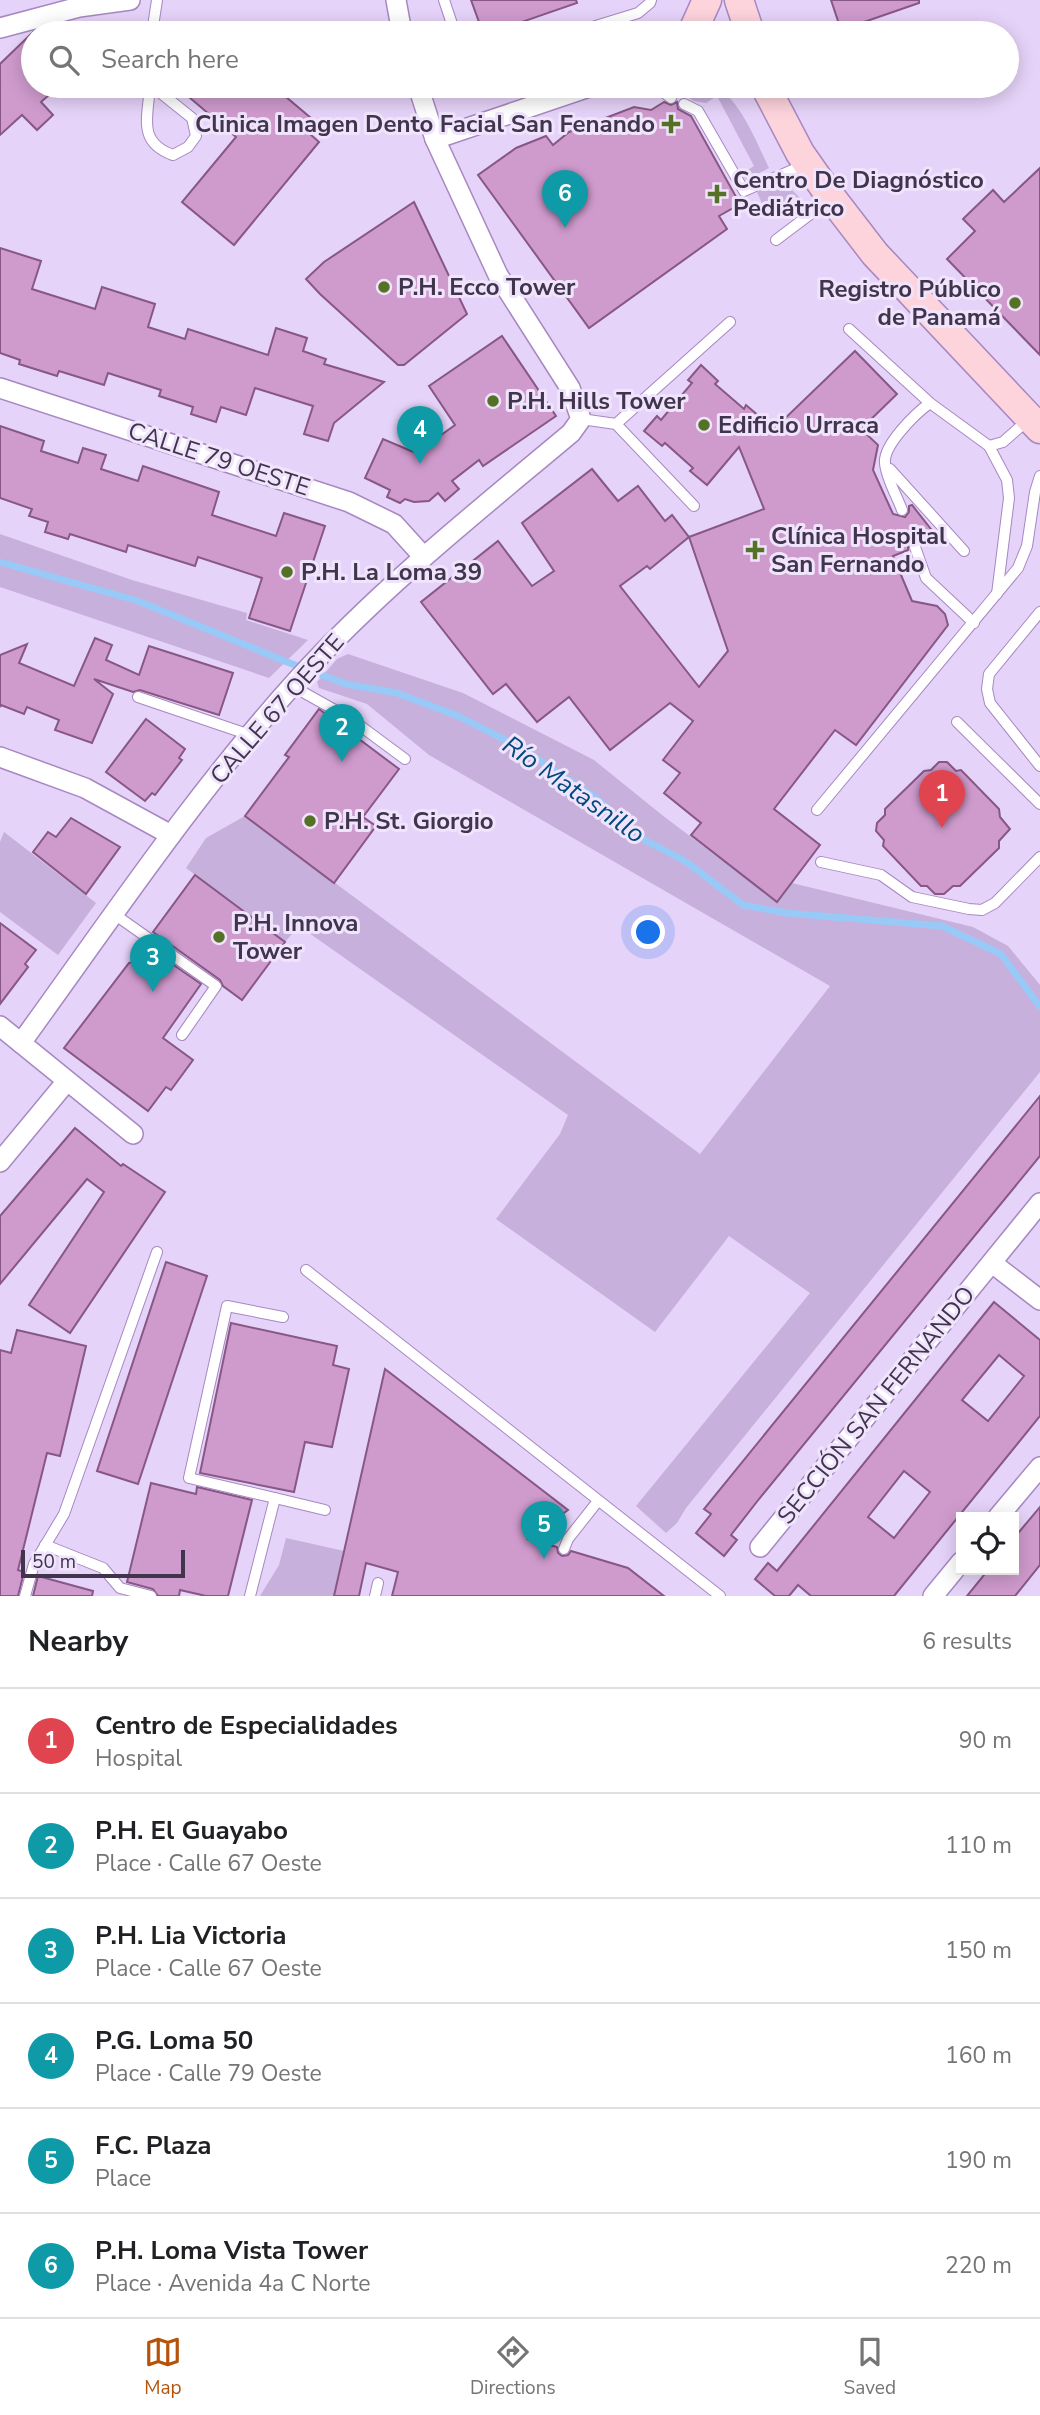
<!DOCTYPE html>
<meta charset="utf-8">
<style>
:root{--surface:#fff;--page:#f2f2f2;--text:#202124;--muted:#757577;--line:#e0e0e0;--accent:#b45309}
body{margin:0;font-family:"Nunito Sans",sans-serif;background:var(--page);color:var(--text)}
.controls{position:absolute;right:21px;bottom:21px;display:grid;overflow:hidden;border-radius:0px;box-shadow:0 4px 18px #0003}
.controls button{width:63px;height:63px;display:grid;place-items:center;padding:0;border:0;border-bottom:2px solid var(--line);background:var(--surface);color:var(--text);font:35px sans-serif}
.scale{position:absolute;left:21px;bottom:18px;width:164px;box-sizing:border-box;padding-left:7px;border:4px solid #41344d;border-top:0;font-size:19px;line-height:24px;white-space:nowrap;color:#41344d;-webkit-text-stroke:5px #f0e4fd;paint-order:stroke}
.you{position:absolute;left:649px;top:933px;width:24px;height:24px;margin:-18px;border:5px solid #fff;border-radius:50%;background:#1a73e8;box-shadow:0 0 0 10px #1a73e833}
.badge{display:grid;place-items:center;width:46px;height:46px;border-radius:50%;background:var(--accent);color:#fff;font-size:23px;font-weight:700}
.pin{position:absolute;translate:-50% -58px;filter:drop-shadow(0 2px 4px #0008)}
.pin::after{content:'';position:absolute;top:37px;width:24px;height:21px;background:inherit;clip-path:polygon(0 0,100% 0,50% 100%)}
.list{margin:0;padding:0;list-style:none}
h2{display:flex;justify-content:space-between;align-items:center;height:91px;margin:0;padding:0 28px;font-size:30px}
h2 small{font-size:23px;font-weight:400;color:var(--muted)}
.list li{display:grid;grid-template-columns:46px 1fr auto;gap:21px;align-items:center;box-sizing:border-box;height:105px;padding:0 28px;border-top:2px solid var(--line)}
.list b{display:block;font-size:26px;white-space:nowrap}
.list p{margin:0;font-size:23px;white-space:nowrap;color:var(--muted)}
.list em{font-size:23px;font-style:normal;color:var(--muted)}
.icon{flex:none;width:38px;height:38px;fill:none;stroke:currentColor;stroke-width:2;stroke-linecap:round;stroke-linejoin:round}
.map{position:relative;flex:none;width:1040px;height:1596px;overflow:hidden}
.search{position:absolute;background:var(--surface);box-shadow:0 4px 18px #0003;left:21px;right:21px;top:21px;height:77px;display:flex;align-items:center;gap:18px;box-sizing:border-box;padding:0 24px;border-radius:38px;color:var(--muted);font-size:26px}
.sheet{height:721px;background:var(--surface)}
nav{display:flex;justify-content:space-around;align-items:center;box-sizing:border-box;height:98px;border-top:2px solid var(--line);background:var(--surface);font-size:19px;color:var(--muted)}
nav a{display:grid;justify-items:center;gap:4px}
nav .on{color:var(--accent)}
.map>svg:first-child{display:block}
.green{fill:#c7b0dc}
.lines{fill:none;stroke-linecap:round;stroke-linejoin:round}
.stream{stroke:#99c9f7;stroke-width:7}
.building{fill:#cf9bcd;stroke:#875785;stroke-width:2;fill-rule:evenodd}
.lane-casing{stroke:#a788c2;stroke-width:12}
.street-casing{stroke:#a788c2;stroke-width:22}
.secondary-casing{stroke:#a788c2;stroke-width:31}
.lane{stroke:#fff;stroke-width:10}
.street{stroke:#fff;stroke-width:19}
.secondary{stroke:#fdd3dc;stroke-width:28}
.poi-dot{fill:#547126;stroke:#f0e4fd;stroke-width:2.5}
.labels{text-anchor:middle;stroke-width:6;stroke-linejoin:round;paint-order:stroke}
.poi-label{font-size:24px;font-weight:bold;fill:#41344d;stroke:#f0e4fd;text-anchor:start}
.street-label{font-size:24px;fill:#41344d;stroke:#f0e4fd}
.water-label{font-size:26px;font-style:italic;fill:#024a7e;stroke:#f0e4fd}
</style>
<div class="map">
<svg width="1040" height="1596" viewBox="0 0 1040 1596">
<rect width="100%" height="100%" fill="#e6d3f9"/>
<g class="green">
<path d="M669 86C683 86 700 83 713 87 738 93 758 146 769 168L746 180 742 174 754 166 717 96 706 103 694 101Z"/>
<polygon points="776,184 787,185 804,202 789,216 784,211 767,215 757,192"/>
<polygon points="0,534 132,580 247,613 246,620 308,640 269,678 0,587"/>
<polygon points="348,654 463,693 594,760 662,815 777,902 792,883 973,927 1008,946 1040,985 1040,1072 686,1508 677,1523 666,1533 636,1506 810,1293 729,1236 655,1332 496,1219 560,1134 568,1115 299,926 285,942 186,868 206,838 245,816 700,1154 830,986 429,755 367,704 319,688 317,682 337,659"/>
<polygon points="4,832 96,903 58,955 0,912 0,842"/>
<polygon points="286,1538 344,1551 334,1596 260,1596 279,1565"/>
</g>
<g class="lines">
<polyline class="stream" points="0,562 138,601 287,662 346,684 397,693 458,716 521,748 597,799 641,838 685,861 743,905 786,913 942,926 1001,954 1040,1007"/>
</g>
<g class="building">
<polygon points="471,0 576,0 577,3 490,33 483,33"/>
<polygon points="831,0 919,0 919,3 841,30"/>
<polygon points="33,32 33,86 59,86 41,102 53,115 37,130 22,115 0,135 0,64"/>
<polygon points="176,86 273,86 318,124 310,134 319,142 234,245 182,202 236,137"/>
<polygon points="664,102 671,105 677,102 678,109 691,116 740,204 719,216 727,229 589,328 478,175 516,148 546,136 553,145 569,132 634,107 651,110"/>
<polygon points="1040,168 1040,355 947,259 975,231 963,219 993,190 1004,202"/>
<polygon points="414,202 467,314 404,365 398,365 320,294 306,279 324,262"/>
<polygon points="0,248 41,261 32,289 95,309 102,287 155,304 148,327 185,339 188,329 268,355 276,328 307,338 303,351 326,359 324,364 384,382 334,423 328,441 304,434 313,406 255,388 246,415 221,407 216,422 191,414 193,407 159,396 161,390 108,373 104,385 59,371 57,376 19,364 20,360 0,353"/>
<polygon points="502,336 556,416 483,466 479,460 452,481 459,489 445,501 438,493 429,501 414,502 405,499 400,503 387,497 390,490 365,478 383,439 416,453 455,425 429,386"/>
<path d="M855 351 897 394 861 429 878 445 873 470 893 514 905 517 909 512V506L912 505 938 538 922 545 917 540H912L908 545V550L893 556 912 601 937 606 945 614 948 625 856 745 835 730 774 809 820 845 777 902 691 835 701 823 664 793 680 773 663 760 693 721 670 703 610 750 569 697 537 722 506 684 493 694 421 602 498 541 532 586 554 571 522 523 592 469 618 501 638 486 665 521 672 515 689 537 764 509 739 447 707 485 690 471 693 468 665 443 662 446 644 431 657 416 661 420 692 383 688 380 701 365 718 381 715 384 744 409 746 405 774 429ZM689 537 728 651 699 687 620 586 647 566 650 569Z"/>
<polygon points="0,426 44,441 41,451 78,463 83,448 106,455 101,469 138,481 143,466 219,492 212,515 276,536 284,513 325,526 290,631 249,618 262,578 198,557 195,566 128,545 126,552 70,534 68,539 45,532 48,522 29,516 32,509 0,498"/>
<polygon points="95,638 112,645 106,660 139,675 149,646 233,673 219,715 140,690 133,692 94,679 113,694 92,743 55,730 59,720 27,707 24,714 1,705 0,707 0,655 27,644 19,663 74,686"/>
<polygon points="319,709 399,769 363,817 376,826 334,883 245,816 289,757 285,755"/>
<polygon points="146,719 185,749 179,758 182,760 155,795 152,793 145,801 106,772"/>
<polygon points="939,762 947,762 956,771 961,770 999,809 1000,817 1010,829 999,841 999,848 960,886 953,886 944,894 935,894 927,886 921,886 883,846 884,840 876,831 877,823 885,815 885,809 924,771 931,770"/>
<polygon points="71,818 120,847 86,894 33,852 48,832 56,837"/>
<polygon points="195,875 285,942 242,1000 223,986 220,980 153,932"/>
<polygon points="0,923 36,950 25,964 28,967 0,1004"/>
<polygon points="162,957 201,984 163,1038 193,1060 171,1090 166,1087 148,1111 64,1048 129,963"/>
<polygon points="1040,1096 1040,1156 759,1499 731,1535 737,1540 724,1556 696,1533 711,1514 704,1509"/>
<polygon points="75,1128 121,1166 123,1164 165,1192 70,1333 29,1305 104,1192 87,1179 0,1284 0,1216"/>
<polygon points="166,1262 207,1276 138,1484 97,1471"/>
<path d="M994 1302 1040 1340V1416L894 1596H811L798 1585 789 1596H775L755 1579 768 1563 777 1571ZM999 1355 1024 1376 988 1421 962 1400ZM904 1471 930 1492 894 1538 868 1517Z"/>
<polygon points="231,1323 337,1346 333,1365 349,1369 332,1447 305,1442 294,1492 200,1473"/>
<polygon points="17,1330 86,1346 60,1456 47,1453 18,1570 24,1572 18,1596 0,1596 0,1350 11,1353"/>
<polygon points="385,1369 568,1510 528,1539 557,1547 558,1553 562,1556 568,1555 571,1551 628,1568 664,1596 392,1596 398,1572 366,1563 359,1596 334,1596"/>
<polygon points="151,1483 196,1494 197,1487 252,1500 228,1596 206,1596 180,1590 179,1596 158,1596 153,1589 127,1582"/>
<polygon points="1040,1507 1040,1565 1015,1596 967,1596 988,1570 1014,1570 1014,1538"/>
<polygon points="38,1576 93,1591 92,1596 33,1596"/>
</g>
<g class="lines">
<g class="lane-casing">
<g id="lane">
<polyline points="444,0 455,33"/>
<polyline points="152,33 157,0"/>
<polyline points="573,33 638,13 650,3 651,0"/>
<path d="M150 86C148 117 137 142 173 155L188 147 196 136 192 118 152 86"/>
<polyline points="655,86 671,98"/>
<polyline points="684,104 698,111 744,191 804,165"/>
<polyline points="776,240 829,200"/>
<polyline points="849,329 930,403"/>
<polyline points="581,419 616,424 694,506"/>
<polyline points="616,424 730,322"/>
<polyline points="989,446 1007,480 1009,498 997,594"/>
<polyline points="890,469 964,551"/>
<path d="M902 510C897 496 886 478 885 463 883 445 916 413 930 403L989 446 1003 442 1029 419"/>
<polyline points="915,547 926,578 974,623"/>
<polyline points="1040,612 989,674 987,689 990,703 1040,766"/>
<polyline points="292,686 351,719 405,759"/>
<polyline points="138,697 250,735"/>
<polyline points="957,722 1040,804"/>
<polyline points="817,810 1018,568 1027,546 1035,492 1040,476"/>
<polyline points="821,862 881,875 912,897 969,909 982,910 995,903 1040,857"/>
<polyline points="114,914 216,986 182,1035"/>
<polyline points="306,1270 720,1596"/>
<polyline points="275,1498 325,1510"/>
<polyline points="45,1545 103,1568 120,1588 151,1596"/>
<polyline points="564,1549 568,1539 598,1501"/>
<polyline points="25,1596 34,1564 64,1514 157,1252"/>
<polyline points="250,1596 275,1498 189,1478 227,1306 283,1317"/>
<polyline points="375,1596 378,1583"/>
</g>
</g>
<g class="street-casing">
<g id="street">
<polyline points="396,0 402,33"/>
<polyline points="0,28 79,7 130,0"/>
<polyline points="435,139 592,86"/>
<polyline points="0,388 349,502 394,524 423,556"/>
<polyline points="0,757 85,788 171,835"/>
<polyline points="0,1026 133,1134"/>
<path d="M21 1043C111 919 197 790 300 677 382 587 478 511 571 433L581 419 570 388 498 275 435 139 418 86"/>
<polyline points="0,1162 67,1081"/>
<polyline points="992,1263 1040,1300"/>
<polyline points="998,1517 1040,1467"/>
<polyline points="760,1547 1040,1203"/>
<polyline points="933,1596 961,1562"/>
</g>
</g>
<g class="secondary-casing">
<g id="secondary">
<polyline points="739,0 750,33"/>
<polyline points="692,33 707,0"/>
<polyline points="765,86 800,153 828,193 875,254 1040,429"/>
</g>
</g>
<use href="#lane" class="lane"/>
<use href="#street" class="street"/>
<use href="#secondary" class="secondary"/>
</g>
<g class="poi-dot">
<path d="M667.5 113.5h7v7h7v7h-7v7h-7v-7h-7v-7h7z"/>
<path d="M713.5 183.5h7v7h7v7h-7v7h-7v-7h-7v-7h7z"/>
<circle cx="384" cy="287" r="7"/>
<circle cx="1015" cy="303" r="7"/>
<circle cx="493" cy="401" r="7"/>
<circle cx="704" cy="425" r="7"/>
<path d="M751.5 539.5h7v7h7v7h-7v7h-7v-7h-7v-7h7z"/>
<circle cx="287" cy="572" r="7"/>
<circle cx="310" cy="821" r="7"/>
<circle cx="219" cy="937" r="7"/>
</g>
<g class="labels">
<g class="poi-label">
<text x="655" y="132" text-anchor="end">Clinica Imagen Dento Facial San Fenando</text>
<text x="733" y="188">Centro De Diagnóstico<tspan x="733" dy="28">Pediátrico</tspan></text>
<text x="398" y="295">P.H. Ecco Tower</text>
<text x="1001" y="297" text-anchor="end">Registro Público<tspan x="1001" dy="28">de Panamá</tspan></text>
<text x="507" y="409">P.H. Hills Tower</text>
<text x="718" y="433">Edificio Urraca</text>
<text x="771" y="544">Clínica Hospital<tspan x="771" dy="28">San Fernando</tspan></text>
<text x="301" y="580">P.H. La Loma 39</text>
<text x="324" y="829">P.H. St. Giorgio</text>
<text x="233" y="931">P.H. Innova<tspan x="233" dy="28">Tower</tspan></text>
</g>
<g class="street-label">
<text transform="translate(219 459) rotate(18)" y="8">CALLE 79 OESTE</text>
<text transform="translate(277 709) rotate(-49)" y="8">CALLE 67 OESTE</text>
<text transform="translate(876 1405) rotate(-51)" y="8">SECCIÓN SAN FERNANDO</text>
</g>
<g class="water-label">
<text transform="translate(574 789) rotate(35)" y="9">Río Matasnillo</text>
</g>
</g>
</svg>
<div class="controls">
<button><svg class="icon" aria-label="locate" viewBox="0 0 24 24"><circle cx="12" cy="12" r="6"/><path d="M12 2v4M12 18v4M2 12h4M18 12h4"/></svg></button>
</div>
<div class="scale">50 m</div>
<div class="you"></div>
<div class="pin badge" style="left:942px;top:828px;background:#e0444e">1</div>
<div class="pin badge" style="left:342px;top:762px;background:#0f9aa8">2</div>
<div class="pin badge" style="left:153px;top:992px;background:#0f9aa8">3</div>
<div class="pin badge" style="left:420px;top:464px;background:#0f9aa8">4</div>
<div class="pin badge" style="left:544px;top:1559px;background:#0f9aa8">5</div>
<div class="pin badge" style="left:565px;top:228px;background:#0f9aa8">6</div>
<div class="search"><svg class="icon" aria-label="search" viewBox="0 0 24 24"><circle cx="10" cy="10" r="6"/><path d="M15 15l6 6"/></svg>Search here</div>
</div>
<section class="sheet">
<h2>Nearby<small>6 results</small></h2>
<ul class="list">
<li><span class="badge" style="background:#e0444e">1</span><div><b>Centro de Especialidades</b><p>Hospital</p></div><em>90 m</em></li>
<li><span class="badge" style="background:#0f9aa8">2</span><div><b>P.H. El Guayabo</b><p>Place · Calle 67 Oeste</p></div><em>110 m</em></li>
<li><span class="badge" style="background:#0f9aa8">3</span><div><b>P.H. Lia Victoria</b><p>Place · Calle 67 Oeste</p></div><em>150 m</em></li>
<li><span class="badge" style="background:#0f9aa8">4</span><div><b>P.G. Loma 50</b><p>Place · Calle 79 Oeste</p></div><em>160 m</em></li>
<li><span class="badge" style="background:#0f9aa8">5</span><div><b>F.C. Plaza</b><p>Place</p></div><em>190 m</em></li>
<li><span class="badge" style="background:#0f9aa8">6</span><div><b>P.H. Loma Vista Tower</b><p>Place · Avenida 4a C Norte</p></div><em>220 m</em></li>
</ul>
</section>
<nav>
<a class="on"><svg class="icon" aria-label="map" viewBox="0 0 24 24"><path d="M3 6l6-2 6 2 6-2v14l-6 2-6-2-6 2zM9 4v14M15 6v14"/></svg>Map</a>
<a><svg class="icon" aria-label="directions" viewBox="0 0 24 24"><path d="M12 3l9 9-9 9-9-9zM9 14v-3h6M13 9l2 2-2 2"/></svg>Directions</a>
<a><svg class="icon" aria-label="saved" viewBox="0 0 24 24"><path d="M7 4h10v16l-5-4-5 4z"/></svg>Saved</a>
</nav>
